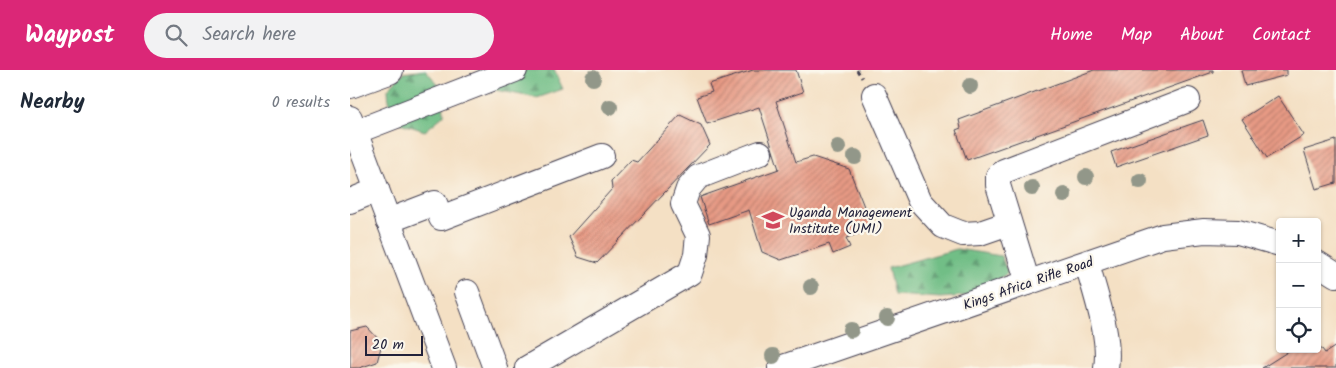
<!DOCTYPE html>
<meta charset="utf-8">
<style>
:root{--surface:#fff;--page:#f2f2f3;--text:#1f2937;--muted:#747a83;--line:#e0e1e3;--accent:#db2777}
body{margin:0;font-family:Kalam,sans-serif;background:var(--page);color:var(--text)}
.controls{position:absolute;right:15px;bottom:15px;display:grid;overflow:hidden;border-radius:5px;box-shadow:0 1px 4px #0004}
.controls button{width:45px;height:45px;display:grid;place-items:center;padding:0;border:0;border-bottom:1px solid var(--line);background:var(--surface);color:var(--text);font:25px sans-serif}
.scale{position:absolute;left:15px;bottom:12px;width:58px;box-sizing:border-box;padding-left:5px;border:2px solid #22223b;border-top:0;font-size:14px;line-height:18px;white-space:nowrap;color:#22223b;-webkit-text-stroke:4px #fbf7ec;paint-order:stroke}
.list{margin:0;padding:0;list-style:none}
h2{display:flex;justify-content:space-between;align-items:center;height:65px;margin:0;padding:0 20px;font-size:21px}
h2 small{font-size:16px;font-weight:400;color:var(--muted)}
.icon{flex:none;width:28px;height:28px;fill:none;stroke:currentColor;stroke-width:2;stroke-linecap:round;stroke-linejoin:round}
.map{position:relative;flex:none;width:986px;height:298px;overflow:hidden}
header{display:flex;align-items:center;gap:30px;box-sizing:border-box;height:70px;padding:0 25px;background:var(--accent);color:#fff}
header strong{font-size:24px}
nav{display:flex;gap:28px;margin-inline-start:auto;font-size:18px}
.search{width:350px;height:45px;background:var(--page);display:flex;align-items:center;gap:12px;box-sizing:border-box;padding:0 18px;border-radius:28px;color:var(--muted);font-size:19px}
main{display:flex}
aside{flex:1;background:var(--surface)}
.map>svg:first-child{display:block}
.forest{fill:url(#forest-firs);stroke:#4a7060}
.building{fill:url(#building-hatch)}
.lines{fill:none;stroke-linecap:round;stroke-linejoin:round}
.minor-casing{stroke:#423e50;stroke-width:26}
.highway-casing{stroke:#423e50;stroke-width:30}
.path{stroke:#423e50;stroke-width:3;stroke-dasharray:4 4;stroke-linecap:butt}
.minor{stroke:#fff;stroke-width:24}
.highway{stroke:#fff;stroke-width:28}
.tree{fill:#929789}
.labels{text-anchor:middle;stroke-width:4.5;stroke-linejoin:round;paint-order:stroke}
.poi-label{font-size:14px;fill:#22223b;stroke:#fbf7ec;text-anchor:start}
.street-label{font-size:14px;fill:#22223b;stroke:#fbf7ec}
</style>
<header>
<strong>Waypost</strong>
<div class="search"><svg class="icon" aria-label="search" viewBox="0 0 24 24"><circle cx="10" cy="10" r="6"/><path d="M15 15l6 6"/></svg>Search here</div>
<nav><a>Home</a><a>Map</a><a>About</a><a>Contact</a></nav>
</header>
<main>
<aside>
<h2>Nearby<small>0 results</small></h2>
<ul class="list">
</ul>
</aside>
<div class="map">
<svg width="986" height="298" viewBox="0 0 986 298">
<defs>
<pattern id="forest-firs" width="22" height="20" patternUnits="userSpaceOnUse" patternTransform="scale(1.25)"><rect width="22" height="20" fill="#71be86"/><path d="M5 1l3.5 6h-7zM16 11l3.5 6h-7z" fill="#5c9a6f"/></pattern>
<pattern id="building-hatch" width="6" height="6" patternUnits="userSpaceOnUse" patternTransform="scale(1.25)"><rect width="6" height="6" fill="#e79a84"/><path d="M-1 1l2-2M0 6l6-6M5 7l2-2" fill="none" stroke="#bb7d6d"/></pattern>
</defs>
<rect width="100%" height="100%" fill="#fbf7ec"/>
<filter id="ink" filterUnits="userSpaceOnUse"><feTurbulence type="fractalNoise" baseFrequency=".02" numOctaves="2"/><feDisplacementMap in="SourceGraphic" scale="10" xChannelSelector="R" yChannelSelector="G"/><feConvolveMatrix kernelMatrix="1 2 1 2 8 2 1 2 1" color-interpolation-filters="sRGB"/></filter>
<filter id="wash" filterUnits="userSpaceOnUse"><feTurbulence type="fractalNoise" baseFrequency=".0096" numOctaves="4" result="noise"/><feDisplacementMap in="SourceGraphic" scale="20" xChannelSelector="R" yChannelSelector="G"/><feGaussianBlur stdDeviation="1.12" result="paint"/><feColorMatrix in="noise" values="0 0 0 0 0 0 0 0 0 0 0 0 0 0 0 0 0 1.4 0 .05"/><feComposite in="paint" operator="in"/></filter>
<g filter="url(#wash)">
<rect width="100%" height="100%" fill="#f4e0c4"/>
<g class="forest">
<polygon points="76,0 93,21 94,45 75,61 47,52 39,36 38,19 53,3"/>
<polygon points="130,0 204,0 213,19 187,28 135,18 128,4"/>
<polygon points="607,179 651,186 658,203 623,225 591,228 544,225 538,198"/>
</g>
<g id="blocks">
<g class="building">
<polygon points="403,0 446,0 453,22 426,31 446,92 463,87 499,99 523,159 496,168 500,177 483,184 479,174 431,190 412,182 399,140 359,154 350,127 429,99 409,37 357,54 347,27 362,22 359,14"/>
<polygon points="744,0 863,0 863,2 617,90 606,60 611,58 609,50"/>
<polygon points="891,0 937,0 937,5 895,16"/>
<polygon points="928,26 954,65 917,88 892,49"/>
<polygon points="330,45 351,55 360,75 247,193 228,187 219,167 262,119 261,111 281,90 287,92"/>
<polygon points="853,50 858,65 766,97 761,82"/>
<polygon points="986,70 986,113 966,119 954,80"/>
<polygon points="17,257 32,273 27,292 9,298 0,298 0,261"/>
<polygon points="986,276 986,298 912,298 942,279 972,279 975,283"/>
</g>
</g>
</g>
<g filter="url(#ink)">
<use href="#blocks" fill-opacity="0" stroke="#423e50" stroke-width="1"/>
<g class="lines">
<g class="minor-casing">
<g id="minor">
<polyline points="524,25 570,131 593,156 613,164 630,163 659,153"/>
<polyline points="0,48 94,298"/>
<polyline points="5,62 165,0"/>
<polyline points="0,131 27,120"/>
<polyline points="38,151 85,133 91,148 252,86"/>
<path d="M737 193C745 224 761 266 756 298"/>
<polyline points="967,193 986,205"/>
<polyline points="678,213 648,115 648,106 654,101 838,30"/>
<polyline points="117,222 145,298"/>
<polyline points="177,298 340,203 346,185 348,165 333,134 338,119 348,107 410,83"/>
<polyline points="430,298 813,166 854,161 888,162 930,174"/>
</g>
</g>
<g class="highway-casing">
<polyline id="highway" points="0,14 39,0"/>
</g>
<polyline class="path" points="507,0 512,8"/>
<use href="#minor" class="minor"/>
<use href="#highway" class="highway"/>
</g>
<g class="tree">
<circle cx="243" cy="8" r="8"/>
<circle cx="620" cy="16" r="8"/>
<circle cx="260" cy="37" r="8"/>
<circle cx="488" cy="77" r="8"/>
<circle cx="505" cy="87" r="8"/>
<circle cx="736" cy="107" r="8"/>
<circle cx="790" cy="111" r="8"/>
<circle cx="682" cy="118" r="8"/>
<circle cx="714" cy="125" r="8"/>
<circle cx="461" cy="217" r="8"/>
<circle cx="537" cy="248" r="8"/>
<circle cx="501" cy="260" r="8"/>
<circle cx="423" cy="286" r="8"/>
</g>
</g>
<defs>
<g id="university-bare" transform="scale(1.725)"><path d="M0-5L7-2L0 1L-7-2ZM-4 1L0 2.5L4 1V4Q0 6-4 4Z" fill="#d1495b" stroke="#fbf7ec" stroke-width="2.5" paint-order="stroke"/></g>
</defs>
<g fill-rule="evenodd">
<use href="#university-bare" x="423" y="150"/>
</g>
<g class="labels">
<g class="poi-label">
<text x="439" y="147">Uganda Management<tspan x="439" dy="16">Institute (UMI)</tspan></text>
</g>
<g class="street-label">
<text transform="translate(678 213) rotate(-19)" y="5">Kings Africa Rifle Road</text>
</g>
</g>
</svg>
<div class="controls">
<button>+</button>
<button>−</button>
<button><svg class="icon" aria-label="locate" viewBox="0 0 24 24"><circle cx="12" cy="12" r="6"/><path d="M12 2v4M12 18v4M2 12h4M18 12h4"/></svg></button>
</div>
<div class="scale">20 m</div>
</div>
</main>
